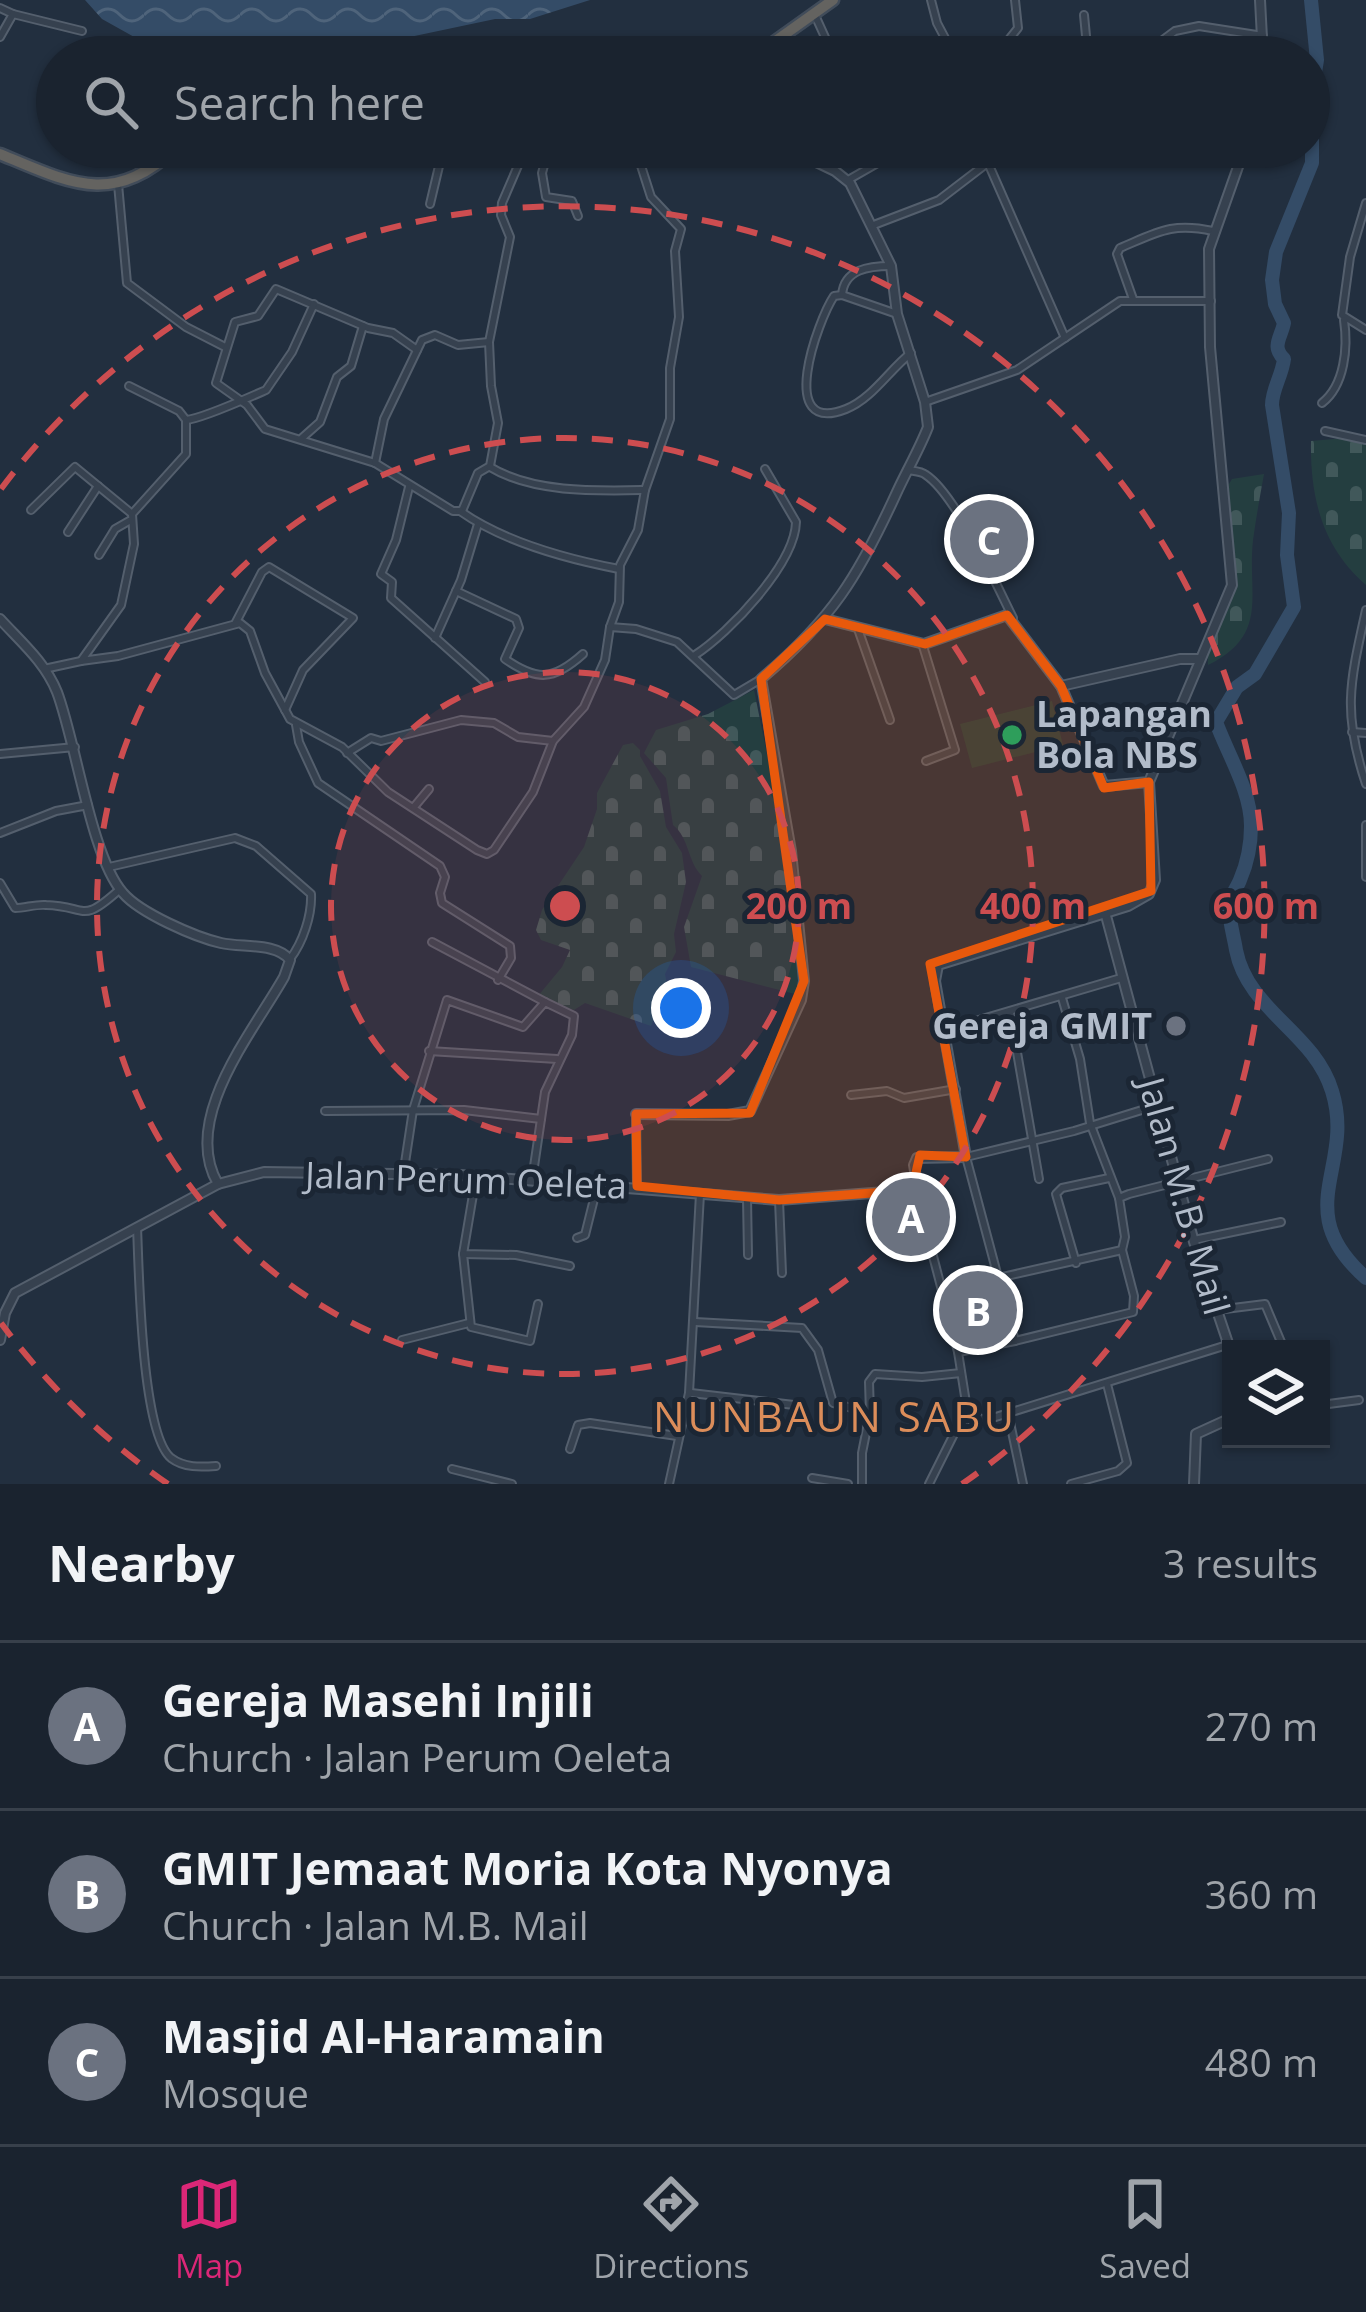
<!DOCTYPE html>
<meta charset="utf-8">
<style>
:root{--surface:#1a232f;--page:#272f3b;--text:#f1f3f6;--muted:#9fa4aa;--line:#38404b;--accent:#db2777}
body{margin:0;font-family:"Open Sans",sans-serif;background:var(--page);color:var(--text)}
.controls{position:absolute;right:36px;bottom:36px;display:grid;overflow:hidden;border-radius:0px;box-shadow:0 3px 9px #0004}
.controls button{width:108px;height:108px;display:grid;place-items:center;padding:0;border:0;border-bottom:3px solid var(--line);background:var(--surface);color:var(--text);font:60px sans-serif}
.you{position:absolute;left:681px;top:1008px;width:42px;height:42px;margin:-30px;border:9px solid #fff;border-radius:50%;background:#1a73e8;box-shadow:0 0 0 18px #1a73e833}
.badge{display:grid;place-items:center;width:78px;height:78px;border-radius:50%;background:var(--accent);color:#fff;font-size:39px;font-weight:700}
.pin{position:absolute;translate:-50% -50%;border:6px solid #fff;box-shadow:0 3px 12px #0006}
.list{margin:0;padding:0;list-style:none}
h2{display:flex;justify-content:space-between;align-items:center;height:156px;margin:0;padding:0 48px;font-size:51px}
h2 small{font-size:39px;font-weight:400;color:var(--muted)}
.list li{display:grid;grid-template-columns:78px 1fr auto;gap:36px;align-items:center;box-sizing:border-box;height:168px;padding:0 48px;border-top:3px solid var(--line)}
.list b{display:block;font-size:45px;white-space:nowrap}
.list p{margin:0;font-size:39px;white-space:nowrap;color:var(--muted)}
.list em{font-size:39px;font-style:normal;color:var(--muted)}
.icon{flex:none;width:66px;height:66px;fill:none;stroke:currentColor;stroke-width:2;stroke-linecap:round;stroke-linejoin:round}
.map{position:relative;flex:none;width:1366px;height:1484px;overflow:hidden}
.search{position:absolute;background:var(--surface);box-shadow:0 3px 9px #0004;left:36px;right:36px;top:36px;height:132px;display:flex;align-items:center;gap:30px;box-sizing:border-box;padding:0 42px;border-radius:66px;color:var(--muted);font-size:45px}
.sheet{height:660px;background:var(--surface)}
nav{display:flex;justify-content:space-around;align-items:center;box-sizing:border-box;height:168px;border-top:3px solid var(--line);background:var(--surface);font-size:33px;color:var(--muted)}
nav a{display:grid;justify-items:center;gap:6px}
nav .on{color:var(--accent)}
.map>svg:first-child{display:block}
.cemetery{fill:url(#cemetery-stones)}
.park{fill:#243e40}
.water{fill:url(#water-waves)}
.lines{fill:none;stroke-linecap:round;stroke-linejoin:round}
.river{stroke:#344c67;stroke-width:14}
.minor-casing{stroke:#545f6d;stroke-width:10}
.tertiary-casing{stroke:#545f6d;stroke-width:12}
.trunk-casing{stroke:#414c5a;stroke-width:15}
.minor{stroke:#36414f;stroke-width:6}
.tertiary{stroke:#36414f;stroke-width:8}
.trunk{stroke:#646360;stroke-width:10}
.marked{fill:#e8590c;fill-opacity:0.2;stroke:#e8590c;stroke-width:9;stroke-linejoin:round}
.ring{fill:none;stroke:#cd4d50;stroke-width:6;stroke-dasharray:21 15}
.leisure-dot{fill:#2e9e5b;stroke:#1b2634;stroke-width:4.5}
.worship-dot{fill:#6b7280;stroke:#1b2634;stroke-width:4.5}
.labels{text-anchor:middle;stroke-width:10;stroke-linejoin:round;paint-order:stroke}
.poi-label{font-size:36px;font-weight:bold;fill:#b2bcca;stroke:#1b2634;text-anchor:start}
.street-label{font-size:36px;fill:#b2bcca;stroke:#1b2634}
.quarter-label{font-size:42px;letter-spacing:3px;fill:#dc8d5a;stroke:#1b2634}
.centre{fill:#cd4d50;stroke:#1b2634;stroke-width:6}
.ring-label{font-size:36px;text-anchor:middle;font-weight:bold;fill:#cd4d50;stroke:#1b2634;stroke-width:10;stroke-linejoin:round;paint-order:stroke}
</style>
<div class="map">
<svg width="1366" height="1484" viewBox="0 0 1366 1484">
<defs>
<pattern id="cemetery-stones" width="16" height="16" patternUnits="userSpaceOnUse" patternTransform="scale(3)"><rect width="16" height="16" fill="#243e40"/><path d="M2 7V4a2 2 0 0 1 4 0v3zM10 15v-3a2 2 0 0 1 4 0v3z" fill="#41585a"/></pattern>
<pattern id="water-waves" width="16" height="10" patternUnits="userSpaceOnUse" patternTransform="scale(3)"><rect width="16" height="10" fill="#344c67"/><path d="M0 5q4-4 8 0t8 0" fill="none" stroke="#4f647b"/></pattern>
</defs>
<rect width="100%" height="100%" fill="#222f3f"/>
<g class="cemetery">
<path d="M1346 438 1366 442V585C1322 547 1310 497 1311 441Z"/>
<path d="M1264 474C1260 496 1256 518 1253 540 1247 595 1270 634 1208 665 1206 629 1229 598 1233 562 1235 536 1226 510 1229 484L1232 479Z"/>
<path d="M754 690 786 849 799 995 691 967 684 927 702 876C687 861 690 839 673 825L666 778 644 753 656 730 708 714Z"/>
<polygon points="633,743 640,750 640,756 660,791 666,827 682,853 686,882 674,934 676,952 665,974 667,985 651,1026 585,1003 574,1010 538,996 562,967 570,950 541,940 536,930 542,910 584,847 597,809 597,793 623,745"/>
</g>
<polygon class="park" points="1052,701 1063,745 972,768 960,724"/>
<polygon class="water" points="85,0 590,0 530,19 495,19 405,38 362,57 170,57 102,19"/>
<g class="lines">
<path class="river" d="M1311 0 1317 60 1312 92V163L1276 252 1272 280 1275 304 1284 323C1281 338 1271 346 1284 359 1282 376 1272 389 1272 405L1289 513 1287 555 1294 607 1255 674 1237 687 1216 722C1228 755 1251 791 1251 826 1251 844 1247 864 1240 880 1237 888 1230 896 1229 905 1228 917 1234 937 1236 950 1248 1011 1314 1032 1332 1091 1356 1167 1288 1209 1366 1278"/>
<g class="minor-casing">
<g id="minor">
<polyline points="931,0 937,23 955,57"/>
<polyline points="0,8 13,14"/>
<polyline points="814,13 834,57"/>
<polyline points="1084,15 1088,57"/>
<polyline points="0,37 13,14 82,31"/>
<polyline points="989,57 999,52 1018,28 1015,0"/>
<polyline points="1140,57 1175,31 1199,26 1263,36"/>
<polyline points="549,147 542,173 546,197 572,201 578,216"/>
<polyline points="981,147 1065,338"/>
<polyline points="848,180 876,164 872,147"/>
<polyline points="118,184 127,283 186,327 225,347"/>
<polyline points="1366,203 1350,257 1342,315 1366,330"/>
<polyline points="430,204 440,162 458,155 459,147"/>
<polyline points="871,226 939,200 986,164 1028,147"/>
<path d="M842 295C844 269 869 266 891 266"/>
<path d="M1133 299 1117 254 1120 248C1158 232 1172 222 1213 231"/>
<path d="M897 314 842 295 834 296C818 320 775 437 846 409 872 399 890 369 911 353"/>
<polyline points="417,350 393,333 368,328 276,289 258,316 235,322 216,383 247,405 265,429 375,463 453,511 462,511 478,473 490,466 498,423 491,386 489,342 510,237 501,215 502,203 526,147"/>
<polyline points="129,386 179,411 186,420"/>
<polyline points="925,402 1017,370 1120,301 1211,301"/>
<path d="M1322 403C1345 385 1348 347 1344 320"/>
<path d="M186 420C201 419 250 397 266 390L292 352 314 304"/>
<polyline points="1325,431 1366,440"/>
<polyline points="302,438 320,422 337,377 351,366 363,326"/>
<polyline points="375,463 384,419 422,340 435,335 458,345 489,342"/>
<path d="M490 467C533 493 596 491 645 490"/>
<path d="M907 470C913 471 921 471 926 475 956 495 996 584 1013 618"/>
<polyline points="409,487 396,540 381,574 392,582 391,598 485,682"/>
<polyline points="31,510 75,467 131,513"/>
<path d="M460 511C504 542 567 559 619 569"/>
<polyline points="68,532 98,486"/>
<polyline points="99,555 115,529 129,521"/>
<path d="M456 591 516 619 519 628 505 659C537 681 553 681 583 654"/>
<path d="M1366 610C1350 682 1342 712 1366 784"/>
<polyline points="236,622 262,572 269,567 353,618 303,670 285,710"/>
<polyline points="610,627 636,629 677,642 734,695 761,679"/>
<polyline points="858,629 890,720"/>
<polyline points="435,638 461,580 478,524"/>
<polyline points="922,643 955,750 926,761"/>
<path d="M695 655C729 633 795 564 796 522L765 469"/>
<polyline points="81,661 118,656 240,623 250,631 265,673 290,719 342,747 388,792 477,850 487,854 494,850 533,792 553,741 584,707 605,660 610,627 619,602 620,565 638,530 645,490 670,419 670,368 679,317 675,251 681,229 651,197 635,147"/>
<polyline points="44,669 81,661 121,605 134,544 132,514 186,454 186,420"/>
<polyline points="296,725 299,742 318,783 440,866 445,877 440,893 442,903 510,946 511,958 498,980"/>
<polyline points="1352,732 1366,733"/>
<polyline points="347,753 371,738 381,741 461,720 494,723 518,737 553,741"/>
<polyline points="0,754 75,747"/>
<polyline points="414,807 429,789"/>
<polyline points="1366,825 1366,877"/>
<polyline points="0,833 56,811 88,805"/>
<path d="M109 867 235 838 256 846 311 894C312 915 303 942 290 959"/>
<path d="M0 883 15 908C25 908 36 904 46 905 88 906 80 925 119 890"/>
<polyline points="432,942 545,1002"/>
<polyline points="1062,998 1080,1059 1090,1123 1119,1198"/>
<polyline points="1010,1012 1039,1179"/>
<polyline points="945,1030 1121,978"/>
<polyline points="429,1051 557,1059"/>
<polyline points="851,1095 887,1091 904,1098 956,1089"/>
<polyline points="1158,1105 1074,1131 966,1157 1015,1341 958,1352 967,1409 971,1416 986,1420 1227,1345"/>
<polyline points="325,1111 464,1110 541,1119"/>
<polyline points="636,1114 637,1186"/>
<polyline points="403,1176 413,1110 447,1000 523,1027 545,1002 574,1016 572,1035 545,1092 532,1180"/>
<polyline points="476,1177 463,1254 516,1255 570,1266"/>
<polyline points="915,1187 958,1352"/>
<polyline points="747,1198 748,1255"/>
<polyline points="779,1200 782,1273"/>
<path d="M137 1227C139 1270 141 1433 171 1458 184 1468 201 1467 216 1466"/>
<polyline points="577,1238 585,1235 597,1187"/>
<polyline points="1194,1240 1281,1222"/>
<polyline points="463,1254 471,1327 530,1341 538,1304"/>
<polyline points="1076,1263 1056,1194 1062,1188 1109,1178"/>
<polyline points="998,1278 1122,1250 1125,1237 1119,1198 1129,1194 1268,1159"/>
<polyline points="1217,1310 1265,1304 1284,1349"/>
<polyline points="695,1322 802,1328 818,1350 833,1403 870,1413 869,1382 875,1374 922,1377 961,1373"/>
<polyline points="402,1340 469,1323"/>
<polyline points="1015,1341 1133,1312 1134,1296 1122,1250"/>
<polyline points="691,1393 794,1405"/>
<polyline points="1321,1405 1359,1400"/>
<polyline points="1008,1413 1023,1484"/>
<polyline points="570,1449 578,1425 590,1423 677,1436"/>
<polyline points="452,1469 512,1484"/>
<polyline points="812,1478 848,1484"/>
<polyline points="669,1484 689,1393 700,1194"/>
<polyline points="862,1484 862,1453 870,1413"/>
<polyline points="929,1484 954,1434 971,1416"/>
<polyline points="1071,1484 1118,1471 1127,1463 1107,1384"/>
</g>
</g>
<g class="tertiary-casing">
<g id="tertiary">
<polyline points="1260,0 1263,57"/>
<path d="M0 619C21 642 45 662 57 692 76 742 91 857 123 893 140 913 195 937 221 943 242 948 276 942 290 960L284 977C253 1032 180 1119 218 1184"/>
<polyline points="825,619 924,644 1007,615 1061,686 1104,786 1149,782 1232,585 1210,347 1209,249 1245,147"/>
<polyline points="1061,686 1180,659 1200,659"/>
<polyline points="1105,912 1194,1242 1231,1352"/>
<path d="M636 1114 728 1115 750 1111 801 1000 804 981 791 851 761 679C832 619 858 577 896 494 906 472 919 450 928 427L925 402 897 314 891 266 850 183 835 171 785 147"/>
<polyline points="0,1340 5,1313 15,1293 218,1184 264,1172 460,1175 779,1200 912,1190 917,1183 914,1165 917,1158 966,1157 935,981 938,965 1128,906 1149,894 1155,880 1149,782"/>
<polyline points="1194,1484 1196,1434 1231,1418"/>
</g>
</g>
<g class="trunk-casing">
<g id="trunk">
<polyline points="753,57 833,0"/>
<path d="M0 154C72 184 113 207 177 147"/>
</g>
</g>
<use href="#minor" class="minor"/>
<use href="#tertiary" class="tertiary"/>
<use href="#trunk" class="trunk"/>
</g>
<path class="marked" d="M1007 615 1061 686 1104 788 1149 782 1151 891 930 964 966 1157 920 1155 912 1190 779 1200 637 1186 636 1114 750 1113 804 981 761 679 825 619 925 644Z"/>
<circle cx="565" cy="906" r="234" fill="#cd4d50" fill-opacity=".12"/>
<g class="ring">
<circle cx="565" cy="906" r="234"/>
<circle cx="565" cy="906" r="468"/>
<path d="M168 1484A701 701 0 0 1 1 1323M1 489A701 701 0 1 1 962 1484"/>
</g>
<circle class="leisure-dot" cx="1012" cy="735" r="12"/>
<circle class="worship-dot" cx="1176" cy="1026" r="12"/>
<g class="labels">
<g class="poi-label">
<text x="1036" y="727">Lapangan<tspan x="1036" dy="41">Bola NBS</tspan></text>
<text x="1152" y="1039" text-anchor="end">Gereja GMIT</text>
</g>
<g class="street-label">
<text transform="translate(466 1180) rotate(2)" y="13">Jalan Perum Oeleta</text>
<text transform="translate(1184 1196) rotate(74)" y="13">Jalan M.B. Mail</text>
</g>
<g class="quarter-label">
<text x="835" y="1432">NUNBAUN SABU</text>
</g>
</g>
<circle cx="565" cy="906" r="18" class="centre"/>
<g class="ring-label">
<text x="799" y="919">200 m</text>
<text x="1033" y="919">400 m</text>
<text x="1266" y="919">600 m</text>
</g>
</svg>
<div class="controls">
<button><svg class="icon" aria-label="layers" viewBox="0 0 24 24"><path d="M12 4l9 5-9 5-9-5zM3 14l9 5 9-5"/></svg></button>
</div>
<div class="you"></div>
<div class="pin badge" style="left:911px;top:1217px;background:#6b7280">A</div>
<div class="pin badge" style="left:978px;top:1310px;background:#6b7280">B</div>
<div class="pin badge" style="left:989px;top:539px;background:#6b7280">C</div>
<div class="search"><svg class="icon" aria-label="search" viewBox="0 0 24 24"><circle cx="10" cy="10" r="6"/><path d="M15 15l6 6"/></svg>Search here</div>
</div>
<section class="sheet">
<h2>Nearby<small>3 results</small></h2>
<ul class="list">
<li><span class="badge" style="background:#6b7280">A</span><div><b>Gereja Masehi Injili</b><p>Church · Jalan Perum Oeleta</p></div><em>270 m</em></li>
<li><span class="badge" style="background:#6b7280">B</span><div><b>GMIT Jemaat Moria Kota Nyonya</b><p>Church · Jalan M.B. Mail</p></div><em>360 m</em></li>
<li><span class="badge" style="background:#6b7280">C</span><div><b>Masjid Al-Haramain</b><p>Mosque</p></div><em>480 m</em></li>
</ul>
</section>
<nav>
<a class="on"><svg class="icon" aria-label="map" viewBox="0 0 24 24"><path d="M3 6l6-2 6 2 6-2v14l-6 2-6-2-6 2zM9 4v14M15 6v14"/></svg>Map</a>
<a><svg class="icon" aria-label="directions" viewBox="0 0 24 24"><path d="M12 3l9 9-9 9-9-9zM9 14v-3h6M13 9l2 2-2 2"/></svg>Directions</a>
<a><svg class="icon" aria-label="saved" viewBox="0 0 24 24"><path d="M7 4h10v16l-5-4-5 4z"/></svg>Saved</a>
</nav>
